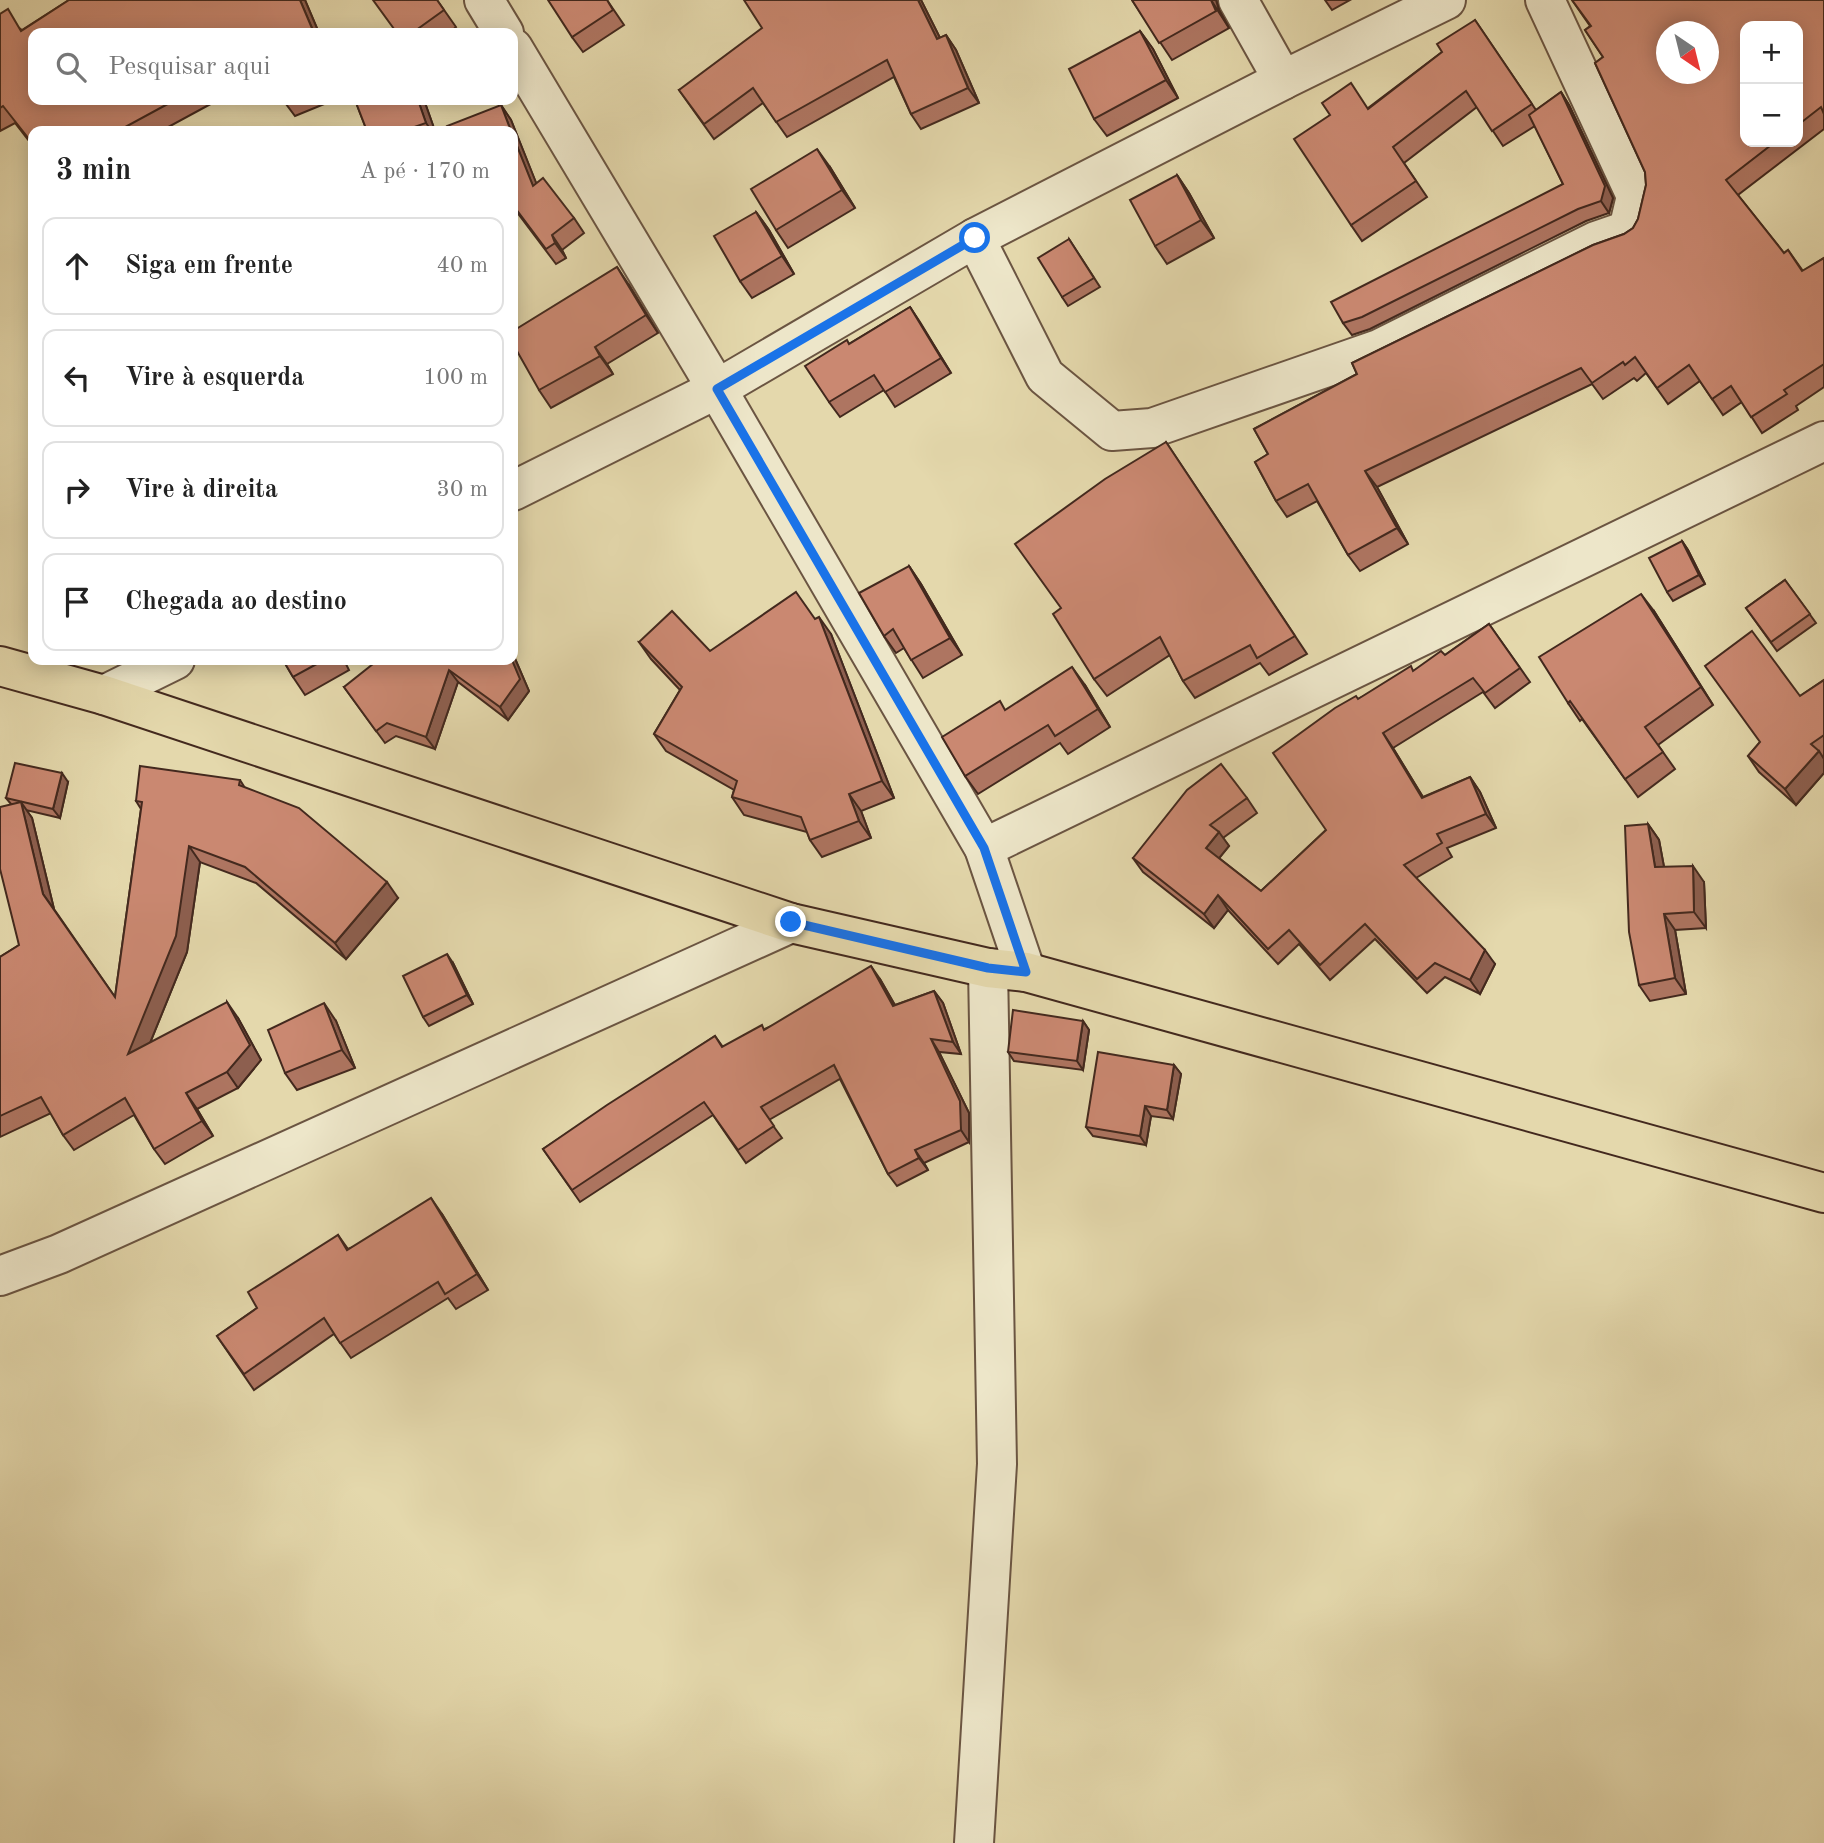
<!DOCTYPE html>
<html lang="pt">
<meta charset="utf-8">
<style>
:root{--surface:#fff;--page:#f2f2f2;--text:#222;--muted:#767676;--line:#e0e0e0}
body{margin:0;font-family:"Old Standard TT",serif;background:var(--page);color:var(--text)}
.controls{position:absolute;right:21px;top:21px;display:grid;overflow:hidden;border-radius:14px;box-shadow:0 4px 18px #0003}
.controls button{width:63px;height:63px;display:grid;place-items:center;padding:0;border:0;border-bottom:2px solid var(--line);background:var(--surface);color:var(--text);font:35px sans-serif}
.compass{position:absolute;left:1656px;top:21px;width:63px;height:63px;border-radius:50%;background:var(--surface);box-shadow:0 4px 18px #0003;rotate:145deg}
.stop{position:absolute;width:21px;height:21px;margin:-16px;border:5px solid #1a73e8;border-radius:50%;background:#fff}
.stop.end{background:#1a73e8;border-color:#fff;box-shadow:0 2px 7px #0008}
.list{margin:0;padding:0;list-style:none}
h2{display:flex;justify-content:space-between;align-items:center;height:91px;margin:0;padding:0 28px;font-size:30px}
h2 small{font-size:23px;font-weight:400;color:var(--muted)}
.list li{display:grid;grid-template-columns:46px 1fr auto;gap:21px;align-items:center;box-sizing:border-box;height:98px;margin:0 14px 14px;padding:0 14px;border:2px solid var(--line);border-radius:14px}
.list b{display:block;font-size:26px;white-space:nowrap}
.list em{font-size:23px;font-style:normal;color:var(--muted)}
.icon{flex:none;width:38px;height:38px;fill:none;stroke:currentColor;stroke-width:2;stroke-linecap:round;stroke-linejoin:round}
.map{position:relative;flex:none;width:1824px;height:1843px;overflow:hidden}
.search{position:absolute;background:var(--surface);box-shadow:0 4px 18px #0003;left:28px;top:28px;width:490px;height:77px;display:flex;align-items:center;gap:18px;box-sizing:border-box;padding:0 24px;border-radius:14px;color:var(--muted);font-size:26px}
.panel{position:absolute;background:var(--surface);box-shadow:0 4px 18px #0003;left:28px;top:126px;width:490px;height:539px;border-radius:14px}
.map>svg:first-child{display:block}
.lines{fill:none;stroke-linecap:round;stroke-linejoin:round}
.minor-casing{stroke:#6b5542;stroke-width:42}
.major-casing{stroke:#43291e;stroke-width:42}
.minor{stroke:#ede6c9;stroke-width:38}
.major{stroke:#e4d8ac;stroke-width:38}
.wall{fill:#ae7561;stroke:#43291e;stroke-width:2;fill-rule:evenodd}
.shaded-wall{fill:#8d5f4f;stroke:#43291e;stroke-width:2}
.building{fill:#ca8871;stroke:#43291e;stroke-width:2;fill-rule:evenodd}
.route{stroke:#1a73e8;stroke-width:9}
</style>
<div class="map">
<svg width="1824" height="1843" viewBox="0 0 1824 1843">
<rect width="100%" height="100%" fill="#e4d8ac"/>
<filter id="stains"><feTurbulence type="fractalNoise" baseFrequency=".00286" numOctaves="4"/><feColorMatrix values="0 0 0 0 .2 0 0 0 0 .09 0 0 0 0 .02 0 0 0 .5 -.17"/></filter>
<radialGradient id="worn" r=".72"><stop offset=".6" stop-color="#630" stop-opacity="0"/><stop offset="1" stop-color="#630" stop-opacity=".3"/></radialGradient>
<g class="lines">
<g class="minor-casing">
<g id="minor">
<polyline points="484,0 504,33"/>
<polyline points="513,48 717,389 984,848 1026,972"/>
<polyline points="1283,80 1446,0"/>
<polyline points="975,238 1045,376 1112,431 1152,428 1379,349 1596,241 1628,230 1636,196 1545,0"/>
<polyline points="513,491 717,389 975,238 1283,80 1238,0"/>
<polyline points="104,695 175,660"/>
<polyline points="984,848 1824,441"/>
<polyline points="0,1276 59,1254 791,923"/>
<polyline points="974,1843 997,1464 988,968"/>
</g>
</g>
<g class="major-casing">
<polyline id="major" points="0,666 104,695 791,923 988,968 1026,972 1824,1193"/>
</g>
<use href="#minor" class="minor"/>
<use href="#major" class="major"/>
</g>
<g class="wall">
<polygon points="69,0 305,0 319,33 33,100 218,100 161,131 33,131 33,146 15,123 0,131 0,14 22,30"/>
<polygon points="437,0 456,27 449,33 397,33"/>
<polygon points="607,0 624,25 583,52 572,37"/>
<polygon points="921,0 940,38 946,35 956,50 979,103 921,129 911,114 894,77 787,137 763,103 714,139 679,90"/>
<polygon points="1132,0 1216,0 1219,10 1229,28 1172,60"/>
<polygon points="1325,0 1350,0 1332,10"/>
<path d="M1572 0H1824V129L1738 195 1784 253 1788 250 1803 271 1824 258V387L1796 406 1798 410 1762 433 1742 402 1723 415 1700 381 1668 404 1646 373 1637 381 1634 378 1603 399 1592 384 1377 487 1408 544 1360 571 1348 555 1317 501 1287 517 1276 501 1255 462 1268 454 1254 429 1357 374 1352 363 1593 245 1624 234 1633 228 1638 219 1646 185 1645 172 1595 63 1603 57 1585 30 1590 26ZM1745 26H1798V142H1745ZM1667 32H1709V74H1667Z"/>
<polygon points="1475,20 1536,110 1561,92 1569,105 1613,198 1609,213 1586,221 1370,329 1352,335 1343,323 1563,184 1535,126 1503,146 1477,107 1404,163 1427,197 1362,241 1351,225 1330,115 1368,108 1442,52"/>
<polygon points="1140,31 1153,49 1178,98 1107,136 1094,119"/>
<polygon points="283,100 334,100 295,116"/>
<polygon points="355,100 424,100 435,131 367,131"/>
<polygon points="501,105 511,120 536,183 574,218 584,233 562,250 566,258 556,264 513,207 513,131"/>
<polygon points="830,167 855,208 788,248 776,230"/>
<polygon points="1177,175 1189,193 1214,238 1167,264 1155,246"/>
<polygon points="756,212 769,230 794,274 752,298 740,281"/>
<polygon points="1069,239 1100,287 1068,306 1062,297"/>
<polygon points="629,285 658,333 607,364 613,374 551,408 539,390"/>
<polygon points="910,307 951,373 895,407 884,390 840,417 829,402 849,344"/>
<polygon points="1166,442 1307,654 1269,675 1260,663 1195,698 1183,681 1170,655 1107,696 1094,679 1061,608"/>
<polygon points="1682,541 1688,550 1705,584 1673,601 1667,592"/>
<polygon points="909,566 921,584 962,655 923,678 904,648 896,653 884,636"/>
<polygon points="1785,580 1816,623 1777,651 1746,608"/>
<polygon points="1654,611 1713,705 1658,745 1675,769 1638,797 1582,719 1580,721 1568,703"/>
<polygon points="815,619 831,634 894,798 861,811 871,838 822,857 810,840 807,832 744,815 732,797 734,790 666,751 654,734 680,690 651,659 639,642 710,651"/>
<polygon points="1489,624 1530,682 1495,708 1483,692 1393,748 1423,797 1470,777 1480,792 1496,828 1447,848 1452,857 1416,878 1495,964 1480,994 1445,977 1427,993 1375,939 1330,980 1299,944 1278,964 1228,910 1214,928 1143,872 1133,858 1247,798 1257,813 1223,838 1229,846 1219,858 1261,891 1326,830 1358,699 1445,655"/>
<polygon points="513,654 529,691 508,720 458,682 435,749 396,736 385,743 344,687 513,660"/>
<polygon points="283,660 344,660 349,670 305,695 293,677"/>
<polygon points="1824,680 1824,773 1796,805 1759,772 1748,756 1800,696"/>
<polygon points="1085,685 1110,727 1068,754 1060,743 978,794 965,776 1006,710"/>
<polygon points="240,780 245,788 398,898 346,959 256,883 200,862 187,952 150,1043 238,1018 261,1060 238,1088 197,1109 213,1136 165,1164 154,1149 134,1115 74,1150 63,1135 51,1113 0,1137 0,957 19,945 11,804 6,798 68,782 60,818 26,810 32,818 54,909 115,997 141,809 136,801"/>
<polygon points="1648,824 1659,840 1664,867 1704,882 1706,928 1675,930 1686,994 1650,1001 1639,985"/>
<polygon points="453,963 473,1004 429,1026 423,1017"/>
<polygon points="880,979 895,1005 934,991 943,1003 961,1054 939,1052 969,1113 969,1142 924,1163 928,1170 897,1186 888,1174 840,1079 769,1120 782,1138 746,1163 713,1115 580,1202 543,1149 715,1036 723,1047"/>
<polygon points="336,1021 355,1068 297,1090 285,1073"/>
<polygon points="1083,1021 1089,1030 1083,1070 1014,1061 1008,1052"/>
<polygon points="1174,1065 1181,1074 1173,1119 1151,1116 1146,1145 1093,1136 1086,1127"/>
<polygon points="442,1214 488,1290 456,1309 448,1298 351,1358 334,1334 254,1390 217,1336 257,1308 338,1235 348,1249"/>
</g>
<g class="shaded-wall">
<polygon points="300,0 305,0 319,33 314,33"/>
<polygon points="918,0 921,0 948,54 937,39"/>
<polygon points="1211,0 1216,0 1219,10 1229,28"/>
<polygon points="1140,31 1153,49 1178,98 1166,80"/>
<polygon points="946,35 956,50 979,103 968,88"/>
<polygon points="1561,92 1569,105 1613,198 1609,213 1601,201"/>
<polygon points="418,100 424,100 435,131 432,131 426,123"/>
<polygon points="501,105 511,120 543,200 533,186 513,136 513,131 511,131"/>
<polygon points="817,149 830,167 855,208 842,190"/>
<polygon points="1177,175 1189,193 1214,238 1201,220"/>
<polygon points="756,212 769,230 794,274 782,256"/>
<polygon points="552,235 562,250 566,258 555,243"/>
<polygon points="617,267 629,285 658,333 646,315"/>
<polygon points="910,307 920,322 951,373 941,358"/>
<polygon points="595,347 607,364 613,374 600,356"/>
<polygon points="1365,471 1377,487 1408,544 1397,528"/>
<polygon points="1682,541 1688,550 1705,584 1699,575"/>
<polygon points="909,566 921,584 962,655 950,638"/>
<polygon points="1641,594 1654,611 1713,705 1701,687"/>
<polygon points="819,617 831,634 894,798 882,781"/>
<polygon points="513,654 529,691 508,720 500,707 513,660"/>
<polygon points="1072,667 1085,685 1110,727 1098,709"/>
<polygon points="449,670 458,682 435,749 426,737"/>
<polygon points="1383,733 1393,748 1432,812 1422,798"/>
<polygon points="1819,751 1824,759 1824,773 1796,805 1785,789"/>
<polygon points="62,773 68,782 60,818 53,809"/>
<polygon points="1470,777 1480,792 1496,828 1486,814"/>
<polygon points="849,794 861,811 871,838 859,821"/>
<polygon points="21,802 32,818 54,909 43,894"/>
<polygon points="1648,824 1659,840 1667,883 1655,867"/>
<polygon points="1219,832 1229,846 1216,862 1206,848"/>
<polygon points="189,846 200,862 187,952 139,1070 128,1054"/>
<polygon points="1693,866 1704,882 1706,928 1694,912"/>
<polygon points="387,882 398,898 346,959 335,943"/>
<polygon points="1218,895 1228,910 1214,928 1204,914"/>
<polygon points="1664,914 1675,930 1686,994 1675,978"/>
<polygon points="1485,950 1495,964 1480,994 1470,980"/>
<polygon points="447,954 453,963 473,1004 467,995"/>
<polygon points="871,966 880,979 902,1018 893,1006"/>
<polygon points="934,991 943,1003 961,1054 953,1042"/>
<polygon points="227,1002 238,1018 261,1060 238,1088 227,1072"/>
<polygon points="324,1003 336,1021 355,1068 342,1050"/>
<polygon points="1083,1021 1089,1030 1083,1070 1077,1061"/>
<polygon points="931,1039 939,1052 969,1113 969,1142 961,1130"/>
<polygon points="1174,1065 1181,1074 1173,1119 1167,1110"/>
<polygon points="186,1093 197,1109 213,1136 202,1121"/>
<polygon points="1145,1106 1151,1116 1146,1145 1140,1136"/>
<polygon points="915,1150 924,1163 928,1170 919,1158"/>
<polygon points="431,1198 442,1214 488,1290 477,1274"/>
</g>
<g class="building">
<polygon points="69,0 300,0 314,33 33,33 33,100 175,100 118,131 33,131 33,144 3,106 0,108 0,14 8,9 21,31"/>
<polygon points="373,0 437,0 444,10 412,33 397,33"/>
<polygon points="548,0 607,0 613,10 572,37"/>
<polygon points="744,0 918,0 937,39 946,35 968,88 911,114 887,60 776,122 753,88 704,124 679,90 762,28"/>
<polygon points="1132,0 1211,0 1216,11 1159,43"/>
<path d="M1572 0H1824V114L1821 107 1798 125V26H1745V142H1775L1726 180 1784 253 1788 250 1802 271 1824 258V364L1784 390 1787 394 1751 417 1731 386 1712 399 1689 365 1657 388 1635 357 1625 365 1623 362 1592 383 1581 368 1365 471 1397 528 1348 555 1308 484 1276 501 1255 462 1268 454 1254 429 1357 374 1352 363 1593 245 1624 234 1633 228 1638 219 1646 185 1645 172 1595 63 1603 57 1585 30 1591 26ZM1667 32H1709V74H1667Z"/>
<polygon points="1475,20 1532,104 1492,131 1466,91 1393,147 1416,181 1351,225 1294,139 1330,115 1322,103 1351,83 1368,109 1442,52 1437,44"/>
<polygon points="1140,31 1166,80 1094,119 1069,69"/>
<polygon points="1561,92 1605,186 1601,201 1578,209 1362,317 1343,323 1331,302 1563,184 1529,115"/>
<polygon points="355,100 418,100 426,123 403,131 367,131"/>
<polygon points="501,105 511,131 449,131 447,126"/>
<polygon points="513,136 533,186 543,178 574,218 552,235 555,243 546,249 513,205"/>
<polygon points="817,149 842,190 776,230 751,189"/>
<polygon points="1177,175 1201,220 1155,246 1130,200"/>
<polygon points="756,212 782,256 740,281 714,236"/>
<polygon points="1069,239 1094,278 1062,297 1038,258"/>
<polygon points="617,267 646,315 595,347 600,356 539,390 513,344 513,331"/>
<polygon points="910,307 941,358 885,392 874,375 829,402 805,366 847,340 849,344"/>
<polygon points="1166,442 1295,636 1257,658 1250,645 1183,681 1160,637 1094,679 1053,614 1061,608 1015,544 1105,479"/>
<polygon points="1682,541 1699,575 1667,592 1649,558"/>
<polygon points="909,566 950,638 911,660 893,629 884,636 859,593"/>
<polygon points="1785,580 1810,614 1771,642 1746,608"/>
<polygon points="796,592 815,619 819,617 882,781 849,794 859,821 810,840 801,817 732,797 737,781 654,734 682,687 639,642 672,611 710,651"/>
<polygon points="1641,594 1701,687 1645,727 1663,752 1625,779 1570,701 1568,703 1539,657"/>
<polygon points="1489,624 1520,668 1485,693 1473,678 1383,733 1422,798 1470,777 1486,814 1437,834 1442,843 1404,865 1485,950 1470,980 1435,963 1417,979 1365,924 1320,965 1289,930 1268,949 1218,895 1204,914 1133,858 1187,790 1221,764 1247,798 1210,825 1219,832 1206,848 1261,891 1326,830 1273,753 1335,708 1356,696 1358,699 1411,666 1413,671 1441,651 1445,655"/>
<polygon points="1752,631 1800,696 1824,680 1824,735 1811,744 1819,751 1785,789 1748,756 1760,742 1705,666"/>
<polygon points="283,660 324,660 293,677"/>
<polygon points="378,660 512,660 520,679 500,707 449,670 426,737 387,723 376,731 344,687"/>
<polygon points="1072,667 1098,709 1055,736 1048,725 965,776 942,737 1000,701 1005,710"/>
<polygon points="15,763 62,773 53,809 6,798"/>
<polygon points="140,766 240,780 239,785 299,808 387,882 335,943 245,867 189,846 176,936 128,1054 227,1002 250,1045 227,1072 186,1093 202,1121 154,1149 125,1098 63,1135 41,1097 0,1116 0,957 19,945 0,869 0,807 21,802 43,894 115,997 142,802 136,801"/>
<polygon points="1648,824 1655,867 1693,866 1694,912 1664,914 1675,978 1639,985 1629,932 1625,826"/>
<polygon points="447,954 467,995 423,1017 403,976"/>
<polygon points="871,966 893,1006 934,991 953,1042 931,1039 960,1101 961,1130 915,1150 919,1158 888,1174 834,1065 761,1107 774,1126 738,1150 704,1102 572,1190 543,1149 607,1105 715,1036 722,1047 762,1025 764,1030"/>
<polygon points="324,1003 342,1050 285,1073 268,1030"/>
<polygon points="1013,1010 1083,1021 1077,1061 1008,1052"/>
<polygon points="1098,1052 1174,1065 1167,1110 1145,1106 1140,1136 1086,1127"/>
<polygon points="431,1198 477,1274 445,1294 438,1282 340,1343 324,1318 244,1374 217,1336 257,1308 248,1292 338,1235 347,1250"/>
</g>
<g class="lines">
<polyline class="route" points="791,922 988,968 1026,972 984,848 717,389 975,238"/>
</g>
<rect width="100%" height="100%" filter="url(#stains)"/>
<rect width="100%" height="100%" fill="url(#worn)"/>
</svg>
<div class="controls">
<button>+</button>
<button>−</button>
</div>
<svg class="compass" viewBox="-18 -18 36 36"><path d="M0-13l5 13h-10z" fill="#e53935"/><path d="M0 13l5-13h-10z" fill="#767676"/></svg>
<div class="stop" style="left:975px;top:238px"></div>
<div class="stop end" style="left:791px;top:922px"></div>
<div class="search"><svg class="icon" aria-label="search" viewBox="0 0 24 24"><circle cx="10" cy="10" r="6"/><path d="M15 15l6 6"/></svg>Pesquisar aqui</div>
<section class="panel">
<h2>3 min<small>A pé · 170 m</small></h2>
<ul class="list">
<li><svg class="icon" aria-label="ahead" viewBox="0 0 24 24"><path d="M12 20V5M6 11l6-6 6 6"/></svg><div><b>Siga em frente</b></div><em>40 m</em></li>
<li><svg class="icon" aria-label="left" viewBox="0 0 24 24"><path d="M17 20v-9H6M10 6l-5 5 5 5"/></svg><div><b>Vire à esquerda</b></div><em>100 m</em></li>
<li><svg class="icon" aria-label="right" viewBox="0 0 24 24"><path d="M7 20v-9h11M14 6l5 5-5 5"/></svg><div><b>Vire à direita</b></div><em>30 m</em></li>
<li><svg class="icon" aria-label="arrive" viewBox="0 0 24 24"><path d="M6 21V4h12l-3 4 3 4H6"/></svg><div><b>Chegada ao destino</b></div></li>
</ul>
</section>
</div>
